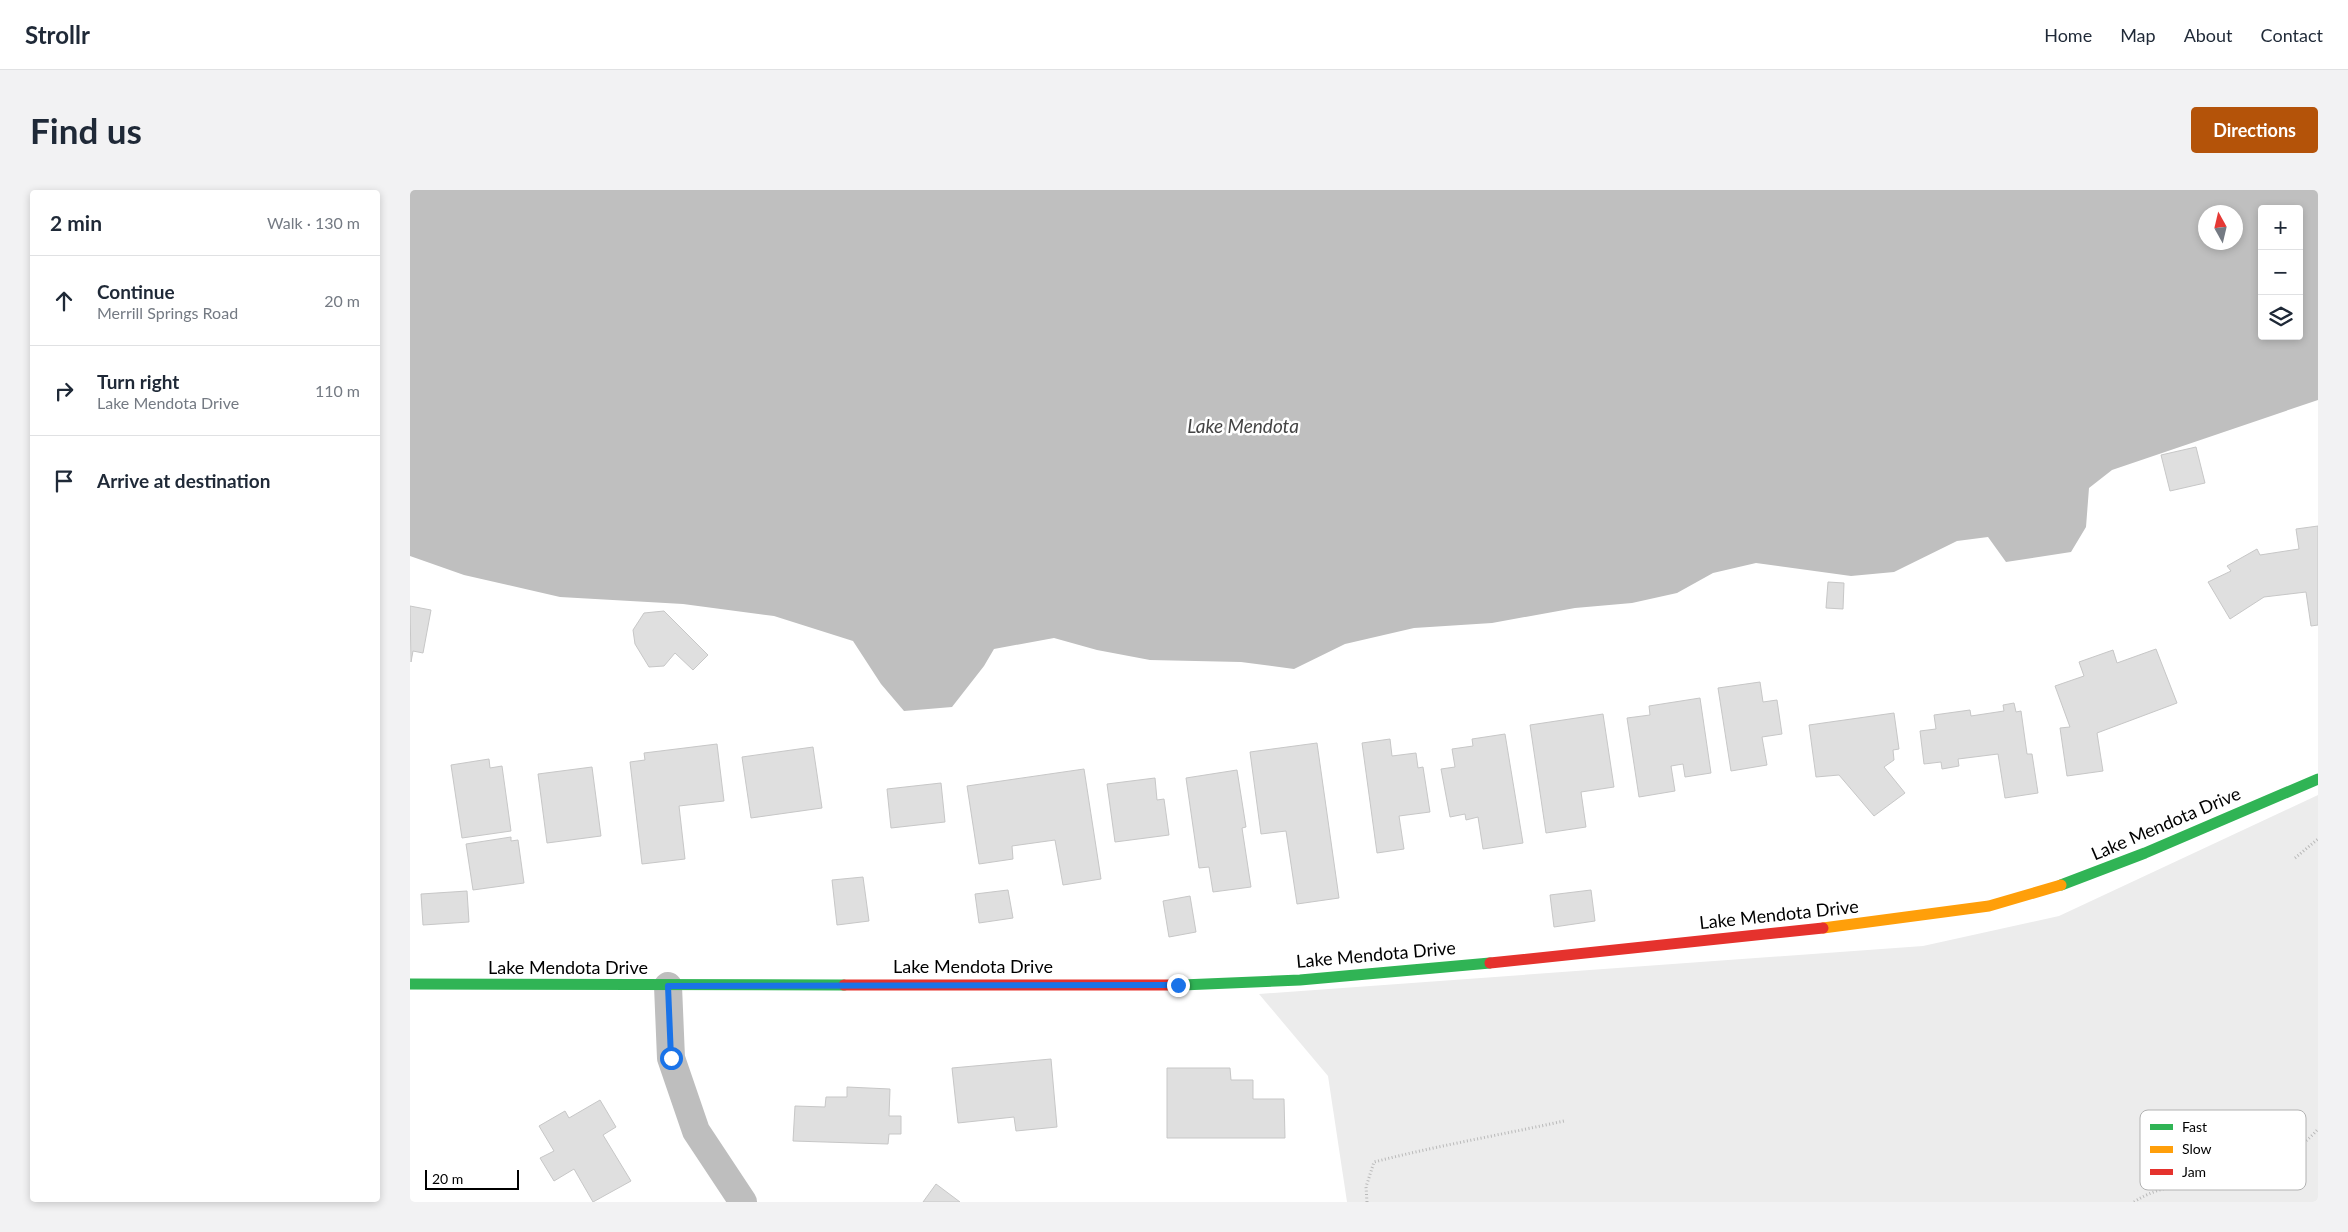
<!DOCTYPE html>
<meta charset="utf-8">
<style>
:root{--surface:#fff;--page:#f2f2f3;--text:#1f2937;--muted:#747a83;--line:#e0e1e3;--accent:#b45309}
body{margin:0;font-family:Lato,sans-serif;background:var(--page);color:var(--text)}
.controls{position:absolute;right:15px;top:15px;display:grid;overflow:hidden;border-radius:5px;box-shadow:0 2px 8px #0003}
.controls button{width:45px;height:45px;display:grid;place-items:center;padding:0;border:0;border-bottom:1px solid var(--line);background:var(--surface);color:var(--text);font:25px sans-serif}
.compass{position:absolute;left:1788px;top:15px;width:45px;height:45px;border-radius:50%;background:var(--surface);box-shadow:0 2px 8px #0003;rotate:352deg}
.scale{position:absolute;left:15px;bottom:12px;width:94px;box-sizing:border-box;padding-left:5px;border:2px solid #000;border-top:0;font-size:14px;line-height:18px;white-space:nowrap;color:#000;-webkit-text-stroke:4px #fff;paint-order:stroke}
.stop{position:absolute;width:15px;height:15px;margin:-11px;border:4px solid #1a73e8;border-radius:50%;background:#fff}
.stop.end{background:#1a73e8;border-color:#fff;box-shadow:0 1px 5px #0008}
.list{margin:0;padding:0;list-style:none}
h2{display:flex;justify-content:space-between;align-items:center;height:65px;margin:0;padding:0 20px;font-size:21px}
h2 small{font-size:16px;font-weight:400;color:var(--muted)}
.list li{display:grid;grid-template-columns:32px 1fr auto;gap:15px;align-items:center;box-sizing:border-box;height:90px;padding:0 20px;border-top:1px solid var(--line)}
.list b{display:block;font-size:19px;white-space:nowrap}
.list p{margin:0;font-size:16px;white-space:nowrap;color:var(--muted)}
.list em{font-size:16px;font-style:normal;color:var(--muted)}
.icon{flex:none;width:28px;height:28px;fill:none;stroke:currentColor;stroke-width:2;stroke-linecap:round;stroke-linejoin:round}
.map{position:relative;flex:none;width:1908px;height:1012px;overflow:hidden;border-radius:5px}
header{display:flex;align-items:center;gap:30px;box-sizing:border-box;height:70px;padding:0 25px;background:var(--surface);border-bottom:1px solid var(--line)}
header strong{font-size:24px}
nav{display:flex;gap:28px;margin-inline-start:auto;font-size:18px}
.intro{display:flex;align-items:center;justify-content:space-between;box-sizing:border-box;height:120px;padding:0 30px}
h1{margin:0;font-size:35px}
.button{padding:12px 22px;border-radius:5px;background:var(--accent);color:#fff;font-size:18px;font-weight:700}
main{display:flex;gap:30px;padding:0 30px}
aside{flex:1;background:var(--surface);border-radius:5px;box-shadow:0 2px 8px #0003}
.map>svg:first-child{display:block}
.green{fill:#ececec}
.water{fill:#bfbfbf;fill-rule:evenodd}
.building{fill:#dfdfdf;stroke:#c7c7c7}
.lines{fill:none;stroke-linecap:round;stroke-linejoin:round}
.path{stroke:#b9b9b9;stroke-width:3;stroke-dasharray:1 2.5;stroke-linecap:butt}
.street{stroke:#bebebe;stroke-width:28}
.fast{stroke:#30b455;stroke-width:11}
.slow{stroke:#ff9f0a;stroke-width:11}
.jam{stroke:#e5322d;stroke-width:11}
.route{stroke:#1a73e8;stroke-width:6}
.labels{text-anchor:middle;stroke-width:5;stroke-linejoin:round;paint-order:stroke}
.street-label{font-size:18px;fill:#000;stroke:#fff}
.water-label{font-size:19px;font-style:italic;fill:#444;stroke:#fff}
.key{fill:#fff;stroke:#b2b2b2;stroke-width:1}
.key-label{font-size:14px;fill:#000}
</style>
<header>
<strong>Strollr</strong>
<nav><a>Home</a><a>Map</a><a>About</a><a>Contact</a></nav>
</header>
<div class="intro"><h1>Find us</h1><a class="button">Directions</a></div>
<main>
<aside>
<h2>2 min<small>Walk · 130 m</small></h2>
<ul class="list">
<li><svg class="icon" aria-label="ahead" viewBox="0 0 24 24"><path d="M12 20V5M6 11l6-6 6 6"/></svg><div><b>Continue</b><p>Merrill Springs Road</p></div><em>20 m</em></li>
<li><svg class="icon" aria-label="right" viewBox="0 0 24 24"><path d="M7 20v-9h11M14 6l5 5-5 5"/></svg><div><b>Turn right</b><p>Lake Mendota Drive</p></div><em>110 m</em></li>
<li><svg class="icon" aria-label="arrive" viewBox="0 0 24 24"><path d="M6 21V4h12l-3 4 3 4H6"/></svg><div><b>Arrive at destination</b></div></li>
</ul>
</aside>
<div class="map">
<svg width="1908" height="1012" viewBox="0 0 1908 1012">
<rect width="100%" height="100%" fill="#fff"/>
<polygon class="green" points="1908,605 1908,1012 937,1012 918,886 849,804 1513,756 1649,726"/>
<path class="water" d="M0 0H1908V210L1702 280 1679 298 1676 337 1661 362 1596 372 1578 347 1547 351 1484 382 1441 386 1346 373 1303 383 1267 403 1222 413 1165 418 1082 433 1004 438 935 454 884 479 831 472 740 470 687 460 644 448 584 459 574 476 542 517 494 521 471 494 443 451 364 426 273 414 150 407 54 385 0 366ZM1852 19H1889V146H1852ZM1796 22H1826V52H1796Z"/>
<g class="building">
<polygon points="1786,257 1795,293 1760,301 1751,265"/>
<polygon points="1908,336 1908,435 1901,436 1896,402 1854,407 1820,429 1798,392 1821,381 1817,376 1847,359 1850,365 1889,359 1886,339"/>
<polygon points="1418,392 1434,393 1433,419 1416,418"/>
<polygon points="0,416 21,420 13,463 3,461 1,472"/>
<polygon points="254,421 298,465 283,480 265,463 254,476 239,477 225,454 223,440 234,423"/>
<polygon points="1746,459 1767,513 1687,543 1693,581 1657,586 1650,538 1660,537 1645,496 1674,486 1669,472 1703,460 1707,473"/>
<polygon points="1350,492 1353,512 1367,510 1372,544 1352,547 1357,575 1321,581 1308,498"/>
<polygon points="1290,508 1301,583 1275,587 1273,574 1261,576 1265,601 1229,607 1217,528 1240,525 1239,516"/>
<polygon points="1604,513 1606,522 1611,521 1617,564 1622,564 1628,603 1595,608 1588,564 1548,569 1549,576 1532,579 1531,572 1514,574 1510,541 1526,539 1524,525 1560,520 1561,526 1594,521 1593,515"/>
<polygon points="1484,523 1489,559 1483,560 1484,570 1474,577 1495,603 1464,626 1429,585 1406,587 1399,535"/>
<polygon points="1193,524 1204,597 1171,602 1176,637 1136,643 1120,535"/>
<polygon points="1095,544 1113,653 1073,659 1068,627 1056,630 1055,624 1040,627 1031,579 1045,577 1042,559 1063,556 1062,549"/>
<polygon points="980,549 982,566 1006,563 1008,578 1013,577 1020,622 989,626 994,659 967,663 952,553"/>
<polygon points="907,553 929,708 887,714 876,641 851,644 840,562"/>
<polygon points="307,554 314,611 269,616 275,669 232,674 220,572 235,570 234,563"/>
<polygon points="403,557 412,618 341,628 332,567"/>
<polygon points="79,569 80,578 92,576 101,641 52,648 41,575"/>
<polygon points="182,577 191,646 137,653 128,584"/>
<polygon points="674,579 691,689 653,695 645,650 602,656 603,669 569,674 557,596"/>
<polygon points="827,580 836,637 832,638 841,697 803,702 799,677 789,678 776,588"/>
<polygon points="745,588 747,610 754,609 759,645 705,652 697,594"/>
<polygon points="531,593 535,632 481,638 477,599"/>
<polygon points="101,647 101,651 108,650 114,693 63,700 56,654"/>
<polygon points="453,687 459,731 427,735 422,690"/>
<polygon points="598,700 603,728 569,733 565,704"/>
<polygon points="1181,700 1185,731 1144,737 1140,705"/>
<polygon points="57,701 59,732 13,735 11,704"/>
<polygon points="780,706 786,742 759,747 753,711"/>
<polygon points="641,869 647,937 606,941 604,927 548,933 542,878"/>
<polygon points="757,878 820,878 821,890 843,890 843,909 874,909 875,948 757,948"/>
<polygon points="437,897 480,899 479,926 491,926 491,944 479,944 478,954 383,951 385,916 415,917 416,907 437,907"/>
<polygon points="190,910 206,937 193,945 221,991 183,1012 164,979 144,991 130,968 144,961 129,936 155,921 159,928"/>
<polygon points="526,994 550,1012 513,1012"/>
</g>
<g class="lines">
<g class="path">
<polyline points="1885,668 1908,649"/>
<path d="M957 1012 956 997 964 972C1026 956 1090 945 1154 931"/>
<path d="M1724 1012C1751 994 1782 994 1813 990 1844 985 1888 963 1908 939"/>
</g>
<polyline class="street" points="258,796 261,868 286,941 333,1012"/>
<g class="fast">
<polyline points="1651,695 1735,663 1908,589"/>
<polyline points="0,794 434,795"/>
<polyline points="772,795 890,790 1080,773"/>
</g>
<polyline class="slow" points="1413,738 1579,716 1651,695"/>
<g class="jam">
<polyline points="1080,773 1413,738"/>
<polyline points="434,795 772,795"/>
</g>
</g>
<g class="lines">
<polyline class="route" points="261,868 258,796 768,795"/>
</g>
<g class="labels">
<g class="street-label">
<text transform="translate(1756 634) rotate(-23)" y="6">Lake Mendota Drive</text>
<text transform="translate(1369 725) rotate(-6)" y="6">Lake Mendota Drive</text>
<text transform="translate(966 765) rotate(-5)" y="6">Lake Mendota Drive</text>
<text x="563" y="783">Lake Mendota Drive</text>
<text x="158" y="784">Lake Mendota Drive</text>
</g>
<g class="water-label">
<text x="833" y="243">Lake Mendota</text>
</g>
</g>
<rect x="1730" y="920" width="166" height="80" rx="8" class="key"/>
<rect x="1740" y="934" width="23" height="6" fill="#30b455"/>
<rect x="1740" y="956" width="23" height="7" fill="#ff9f0a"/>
<rect x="1740" y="979" width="23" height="6" fill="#e5322d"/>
<g class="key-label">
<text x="1772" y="942">Fast</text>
<text x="1772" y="964">Slow</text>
<text x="1772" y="987">Jam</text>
</g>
</svg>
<div class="controls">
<button>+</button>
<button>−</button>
<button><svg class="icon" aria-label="layers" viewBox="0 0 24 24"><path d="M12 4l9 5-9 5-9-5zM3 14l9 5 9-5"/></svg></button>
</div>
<svg class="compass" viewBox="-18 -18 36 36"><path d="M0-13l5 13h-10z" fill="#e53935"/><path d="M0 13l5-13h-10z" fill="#747a83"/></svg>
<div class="scale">20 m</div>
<div class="stop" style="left:261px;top:868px"></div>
<div class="stop end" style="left:768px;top:795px"></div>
</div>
</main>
